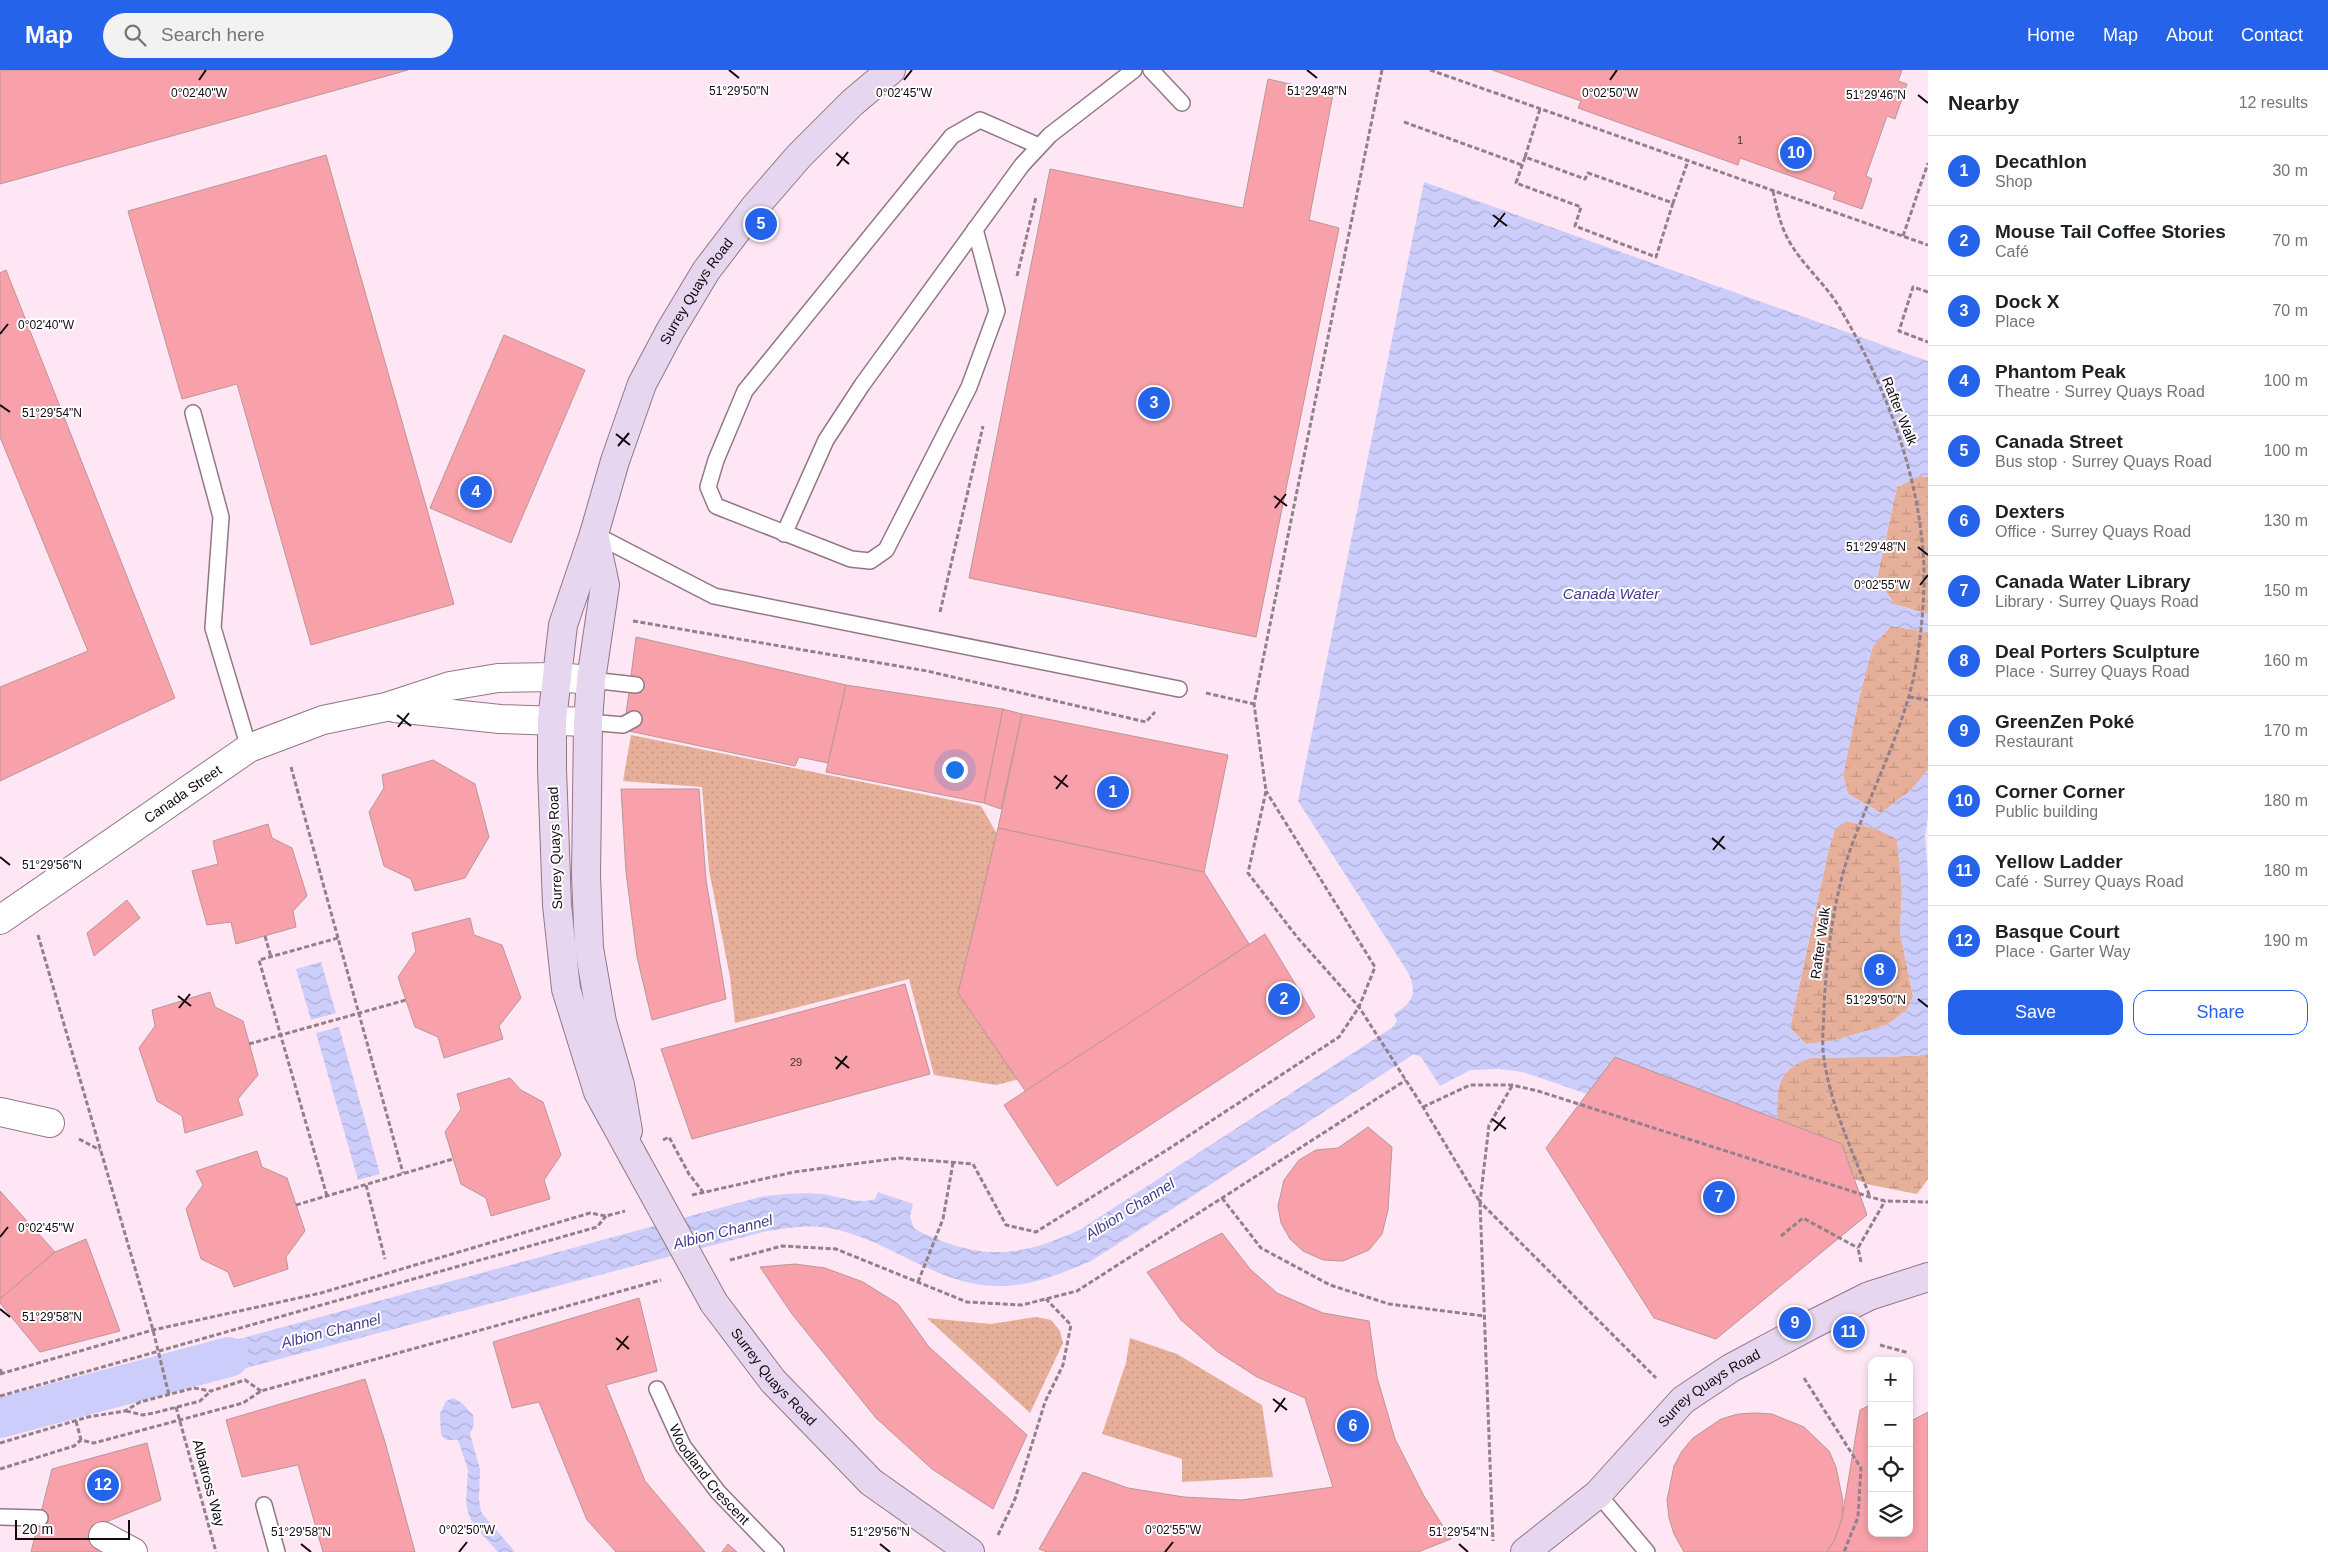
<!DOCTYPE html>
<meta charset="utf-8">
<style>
:root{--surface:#fff;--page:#f2f2f2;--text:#202124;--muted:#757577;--line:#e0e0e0;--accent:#2563eb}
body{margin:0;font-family:Helvetica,sans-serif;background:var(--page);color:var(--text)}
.controls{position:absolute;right:15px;bottom:15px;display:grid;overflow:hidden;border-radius:10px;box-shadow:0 2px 8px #0003}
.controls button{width:45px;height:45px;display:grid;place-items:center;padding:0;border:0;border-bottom:1px solid var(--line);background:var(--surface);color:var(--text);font:25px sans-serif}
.scale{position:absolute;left:15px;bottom:12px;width:115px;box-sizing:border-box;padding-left:5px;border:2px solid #13090f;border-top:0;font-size:14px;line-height:18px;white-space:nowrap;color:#13090f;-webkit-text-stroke:4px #fff;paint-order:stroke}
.you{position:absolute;left:954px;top:699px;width:18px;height:18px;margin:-12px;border:4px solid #fff;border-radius:50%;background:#1a73e8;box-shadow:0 0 0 8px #1a73e833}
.badge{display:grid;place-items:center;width:32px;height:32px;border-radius:50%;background:var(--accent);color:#fff;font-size:16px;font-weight:700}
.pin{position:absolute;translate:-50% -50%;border:2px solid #fff;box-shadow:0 1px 5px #0006}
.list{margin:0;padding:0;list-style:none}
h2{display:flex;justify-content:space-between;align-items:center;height:65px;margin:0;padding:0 20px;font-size:21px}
h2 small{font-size:16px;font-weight:400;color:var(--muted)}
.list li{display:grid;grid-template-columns:32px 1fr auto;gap:15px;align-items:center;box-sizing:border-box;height:70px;padding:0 20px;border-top:1px solid var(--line)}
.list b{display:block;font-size:19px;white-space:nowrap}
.list p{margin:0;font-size:16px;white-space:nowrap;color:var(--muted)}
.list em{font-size:16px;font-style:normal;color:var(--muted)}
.actions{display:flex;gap:10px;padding:15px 20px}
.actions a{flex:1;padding:11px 0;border:1px solid var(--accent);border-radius:15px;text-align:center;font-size:18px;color:var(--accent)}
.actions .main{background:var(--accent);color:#fff}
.icon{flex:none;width:28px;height:28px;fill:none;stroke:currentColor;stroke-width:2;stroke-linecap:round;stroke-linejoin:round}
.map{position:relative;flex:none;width:1928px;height:1482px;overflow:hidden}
header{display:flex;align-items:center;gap:30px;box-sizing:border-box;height:70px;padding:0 25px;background:var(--accent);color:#fff}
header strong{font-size:24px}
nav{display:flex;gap:28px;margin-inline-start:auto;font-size:18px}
.search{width:350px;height:45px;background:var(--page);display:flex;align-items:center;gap:12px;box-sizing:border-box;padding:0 18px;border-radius:28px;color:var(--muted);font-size:19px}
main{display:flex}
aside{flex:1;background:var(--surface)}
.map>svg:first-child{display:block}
.wetland{fill:url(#wetland-marsh)}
.park{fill:url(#park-dots)}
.water{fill:url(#water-waves);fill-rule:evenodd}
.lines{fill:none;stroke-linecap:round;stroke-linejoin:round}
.canal{stroke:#cccdfa;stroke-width:40}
.building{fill:#f8a1aa;stroke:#b89799}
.lane-casing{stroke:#927786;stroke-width:18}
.street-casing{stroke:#927786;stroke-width:30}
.secondary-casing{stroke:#927786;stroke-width:30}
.path{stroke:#92808b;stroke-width:3;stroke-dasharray:5 2.5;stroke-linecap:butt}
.lane{stroke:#fff;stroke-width:15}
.street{stroke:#fff;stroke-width:28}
.secondary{stroke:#e7d6ef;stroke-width:28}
.secondary-bridge-casing{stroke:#927786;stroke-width:30;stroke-linecap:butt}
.secondary-bridge{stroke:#e7d6ef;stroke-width:28}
.ticks{fill:none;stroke:#13090f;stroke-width:2}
.labels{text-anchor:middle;stroke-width:4;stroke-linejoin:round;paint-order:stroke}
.number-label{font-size:11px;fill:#4c2f36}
.street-label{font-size:14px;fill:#13090f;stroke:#fff}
.water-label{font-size:15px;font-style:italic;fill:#443b8f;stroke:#fff}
.ticks-label{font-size:12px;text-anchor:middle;fill:#13090f;stroke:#fff;stroke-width:4;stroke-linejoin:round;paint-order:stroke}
</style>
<header>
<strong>Map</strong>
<div class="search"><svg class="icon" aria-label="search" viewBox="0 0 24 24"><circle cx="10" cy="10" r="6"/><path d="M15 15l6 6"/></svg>Search here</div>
<nav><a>Home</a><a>Map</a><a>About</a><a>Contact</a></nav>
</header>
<main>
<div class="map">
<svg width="1928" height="1482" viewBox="0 0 1928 1482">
<defs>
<pattern id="wetland-marsh" width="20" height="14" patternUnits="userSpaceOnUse" patternTransform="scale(1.25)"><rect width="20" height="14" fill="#e6af99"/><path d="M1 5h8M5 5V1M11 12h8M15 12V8" fill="none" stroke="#c49583"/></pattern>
<pattern id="park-dots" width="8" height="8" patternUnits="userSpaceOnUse" patternTransform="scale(1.25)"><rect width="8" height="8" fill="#e6af99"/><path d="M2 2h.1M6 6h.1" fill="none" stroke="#c49583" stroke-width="1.8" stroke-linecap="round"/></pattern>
<pattern id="water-waves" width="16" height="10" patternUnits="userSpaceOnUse" patternTransform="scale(1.25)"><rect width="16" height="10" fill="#cccdfa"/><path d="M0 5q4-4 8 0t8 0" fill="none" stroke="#aeafd5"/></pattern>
</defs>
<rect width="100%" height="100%" fill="#ffe6f4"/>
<g class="wetland">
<polygon points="1920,406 1928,407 1928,544 1894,534 1877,508 1897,417"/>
<polygon points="1891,556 1928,562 1928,700 1910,721 1881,743 1848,724 1843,705 1859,628 1873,576"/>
<polygon points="1847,751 1879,760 1897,769 1902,819 1900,862 1913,927 1907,940 1887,955 1832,971 1806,974 1790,958 1828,783 1835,759"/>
<path d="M1928 984V1109L1917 1124 1871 1115 1837 1103 1777 1056C1778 1022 1772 1002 1810 988L1915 986Z"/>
</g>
<g class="park">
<polygon points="631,665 981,736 1004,776 1045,1003 996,1015 934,1005 909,909 735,953 730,907 709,800 702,717 623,711"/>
<polygon points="1036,1247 1051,1250 1060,1261 1063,1273 1030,1343 927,1248 991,1254"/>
<polygon points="1130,1268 1177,1284 1262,1335 1273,1407 1182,1412 1182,1389 1102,1364 1126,1293"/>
</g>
<g class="water">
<path d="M1424 112 1928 291V407L1920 406 1897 417 1877 508 1894 534 1928 544V562L1891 556 1873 576 1859 628 1843 705 1848 724 1881 743 1910 721 1928 700V747L1925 766 1928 803V984L1915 986 1810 988C1772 1002 1778 1022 1777 1056L1587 1024 1523 1002 1499 999 1470 1000 1440 1016 1421 987 1414 984 1091 1191C1060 1204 1030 1217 996 1216 939 1215 895 1175 842 1161 815 1153 790 1157 763 1162L177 1316 173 1287 760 1127C781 1124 800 1122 822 1124 839 1126 858 1135 875 1129L878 1122 913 1134 910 1147 914 1158C922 1164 933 1167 942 1171 993 1191 1033 1182 1081 1159L1393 957 1397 951 1394 944C1411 933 1418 926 1409 904L1298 731ZM1847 751 1879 760 1897 769 1902 819 1900 862 1913 927 1907 940 1887 955 1832 971 1806 974 1790 958 1828 783 1835 760Z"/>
<polygon points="321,892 336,943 311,950 296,899"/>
<polygon points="339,957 380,1104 358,1110 316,963"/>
<polygon points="453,1328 462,1333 473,1345 474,1355 470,1364 480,1399 479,1429 481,1442 515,1482 498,1482 477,1459 469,1446 466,1432 468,1400 458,1370 447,1370 441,1365 440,1344 446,1331"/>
</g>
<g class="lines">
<polyline class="canal" points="0,1348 229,1287"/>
</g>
<g class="building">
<polygon points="0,0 408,0 0,114"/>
<polygon points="1492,0 1902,0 1898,11 1907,14 1895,49 1887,46 1866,106 1872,109 1862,139 1833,129 1836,122 1740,88 1738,95 1578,38 1581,31"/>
<polygon points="1268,9 1333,24 1309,150 1339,158 1256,567 969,508 1050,99 1243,138"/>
<polygon points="326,85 454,534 311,575 237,314 182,329 128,141"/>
<polygon points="6,200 175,628 0,711 0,617 88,581 0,367 0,203"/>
<polygon points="504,265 585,300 511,473 430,438"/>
<polygon points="636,567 846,615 828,693 799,687 795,696 624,660"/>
<polygon points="846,615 1003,639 984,733 826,702"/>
<polygon points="1003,639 1022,644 1001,739 984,733"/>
<polygon points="1022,644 1228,685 1204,802 998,758"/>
<polygon points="433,690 475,714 489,767 465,808 415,821 411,809 384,796 369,742 384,718 382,705"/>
<polygon points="621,719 699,719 706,810 726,929 652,950 637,887 626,802"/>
<polygon points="268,754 272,768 292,778 307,826 293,841 296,857 236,874 231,852 207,855 192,801 218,794 213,771"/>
<polygon points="998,758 1204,802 1249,874 1026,1022 958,923"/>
<polygon points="127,830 140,848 94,886 87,863"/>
<polygon points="470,848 474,865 502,875 521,928 499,956 503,969 444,988 438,967 415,957 398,907 416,881 412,863"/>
<polygon points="1265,864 1315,947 1057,1116 1004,1035"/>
<polygon points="905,914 930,1004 692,1069 661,979"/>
<polygon points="210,922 215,937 243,951 258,1005 238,1029 243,1045 185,1063 182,1046 157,1031 139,978 155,956 152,940"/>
<polygon points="1615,987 1842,1074 1867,1145 1716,1269 1654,1248 1546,1078"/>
<polygon points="510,1008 521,1020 543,1032 561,1085 544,1110 550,1129 491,1146 486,1128 461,1114 445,1062 461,1039 457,1024"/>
<polygon points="1368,1057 1392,1077 1388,1140 1382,1164 1369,1180 1343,1191 1323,1190 1303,1181 1290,1169 1281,1153 1278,1136 1284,1110 1299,1090 1316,1080 1338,1078"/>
<polygon points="257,1081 262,1097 287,1108 305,1161 286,1187 288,1199 234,1217 228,1202 201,1189 186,1139 203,1115 196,1101"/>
<polygon points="0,1121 55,1182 0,1229"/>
<polygon points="1222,1163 1250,1199 1277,1223 1323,1243 1369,1251 1377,1307 1395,1369 1424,1426 1451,1469 1418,1482 1047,1482 1039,1479 1083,1402 1128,1418 1184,1427 1241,1430 1333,1417 1305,1328 1257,1307 1218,1282 1181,1250 1147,1202"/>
<polygon points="86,1169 120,1261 40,1282 0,1233 0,1229 55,1182"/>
<polygon points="795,1194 825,1198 863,1212 898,1234 929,1277 1027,1365 993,1439 932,1399 876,1348 792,1244 760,1197"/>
<polygon points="639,1228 657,1301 606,1315 645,1411 705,1482 616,1482 587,1450 539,1332 512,1338 493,1272"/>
<polygon points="365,1309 385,1372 415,1482 323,1482 298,1395 242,1407 226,1350"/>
<polygon points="1872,1334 1872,1463 1909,1463 1909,1352 1928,1342 1928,1482 1827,1482 1835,1469 1842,1448 1860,1340"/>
<polygon points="1755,1343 1772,1344 1804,1357 1829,1381 1836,1397 1843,1431 1842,1448 1835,1469 1827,1482 1684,1482 1674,1464 1669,1448 1667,1430 1674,1396 1682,1381 1693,1368 1721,1349 1738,1344"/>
<polygon points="147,1373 161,1430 106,1452 99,1482 31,1482 52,1399"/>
<polygon points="728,1474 737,1482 722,1482"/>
</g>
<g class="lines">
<g class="lane-casing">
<g id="lane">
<polyline points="1151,0 1182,33"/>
<polyline points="975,159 997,241 969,317 886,480 870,491 851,489 716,436 708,417 716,390 745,321 952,66 980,50 1039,76"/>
<polyline points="193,343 221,447 213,558 249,678"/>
<polyline points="594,464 714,526 1179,619"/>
<polyline points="784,464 826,370 862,315 1022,95 1050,65 1134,0"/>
<polyline points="591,610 636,615"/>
<polyline points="588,652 623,655 634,649"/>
<path id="s1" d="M657 1319 683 1376 718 1422 776 1482"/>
<polyline points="1598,1424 1647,1482"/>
<polyline points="264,1435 277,1482"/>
<polyline points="0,1447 40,1448"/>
</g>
</g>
<g class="street-casing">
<g id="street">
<polyline points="395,638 500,649 588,652"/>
<path id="s2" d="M0 850 249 678 323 650 386 637 450 616 498 608 556 607 591 610"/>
<polyline points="0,1042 50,1053"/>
<polyline points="103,1466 133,1482"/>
</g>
</g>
<g class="secondary-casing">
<g id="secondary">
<polyline points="594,464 605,515 591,610 588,652 586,806 589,878 602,952 620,1015 628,1061"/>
<path id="s3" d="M632 1084 598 1022 566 919 557 835 552 699V650L563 555 594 464 615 391 642 314 670 261 706 201 754 138 799 86 852 33 891 0"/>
<path id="s4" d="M714 1233 773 1311 871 1412 970 1482"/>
<path id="s5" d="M1525 1482 1598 1424 1683 1330 1731 1298 1815 1253 1869 1226 1928 1207"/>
</g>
</g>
<g class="path">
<polyline points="1382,0 1254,634 1266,721 1248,803 1297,867 1359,937 1423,1037 1480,1132 1493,1471"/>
<polyline points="1430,0 1928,175"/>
<polyline points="1404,52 1522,95"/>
<polyline points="1525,87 1540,39"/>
<path d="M1773 121C1777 140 1781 159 1792 176 1805 197 1825 214 1838 235 1885 314 1920 404 1924 497 1925 535 1919 593 1908 629 1894 677 1872 722 1854 769 1834 822 1827 881 1824 937 1824 951 1822 966 1823 980 1828 1031 1852 1079 1870 1127"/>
<polyline points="1673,133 1656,187 1575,156 1581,137 1516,113 1525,87 1585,109 1588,103 1673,133 1688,91"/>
<polyline points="1903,166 1928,93"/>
<polyline points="1017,206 1036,127"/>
<polyline points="1928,222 1913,217 1899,261 1928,272"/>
<polyline points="940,542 983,356"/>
<polyline points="633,551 927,601 1146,652 1155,642"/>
<polyline points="1206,623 1254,634"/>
<polyline points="1909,627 1928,630"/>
<polyline points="291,697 338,868"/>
<polyline points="38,865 153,1260 169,1325"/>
<polyline points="265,866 271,887"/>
<polyline points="249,974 406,930"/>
<polyline points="1512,1016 1489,1055 1480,1132 1656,1308"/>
<polyline points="1423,1037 1470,1015 1512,1015 1538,1021 1870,1127 1885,1131 1928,1132"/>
<polyline points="79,1069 100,1080"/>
<polyline points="663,1070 669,1067 689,1104 703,1122"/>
<polyline points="366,1115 385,1189"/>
<polyline points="692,1125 794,1102 899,1088 973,1094 1006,1155 1036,1162 1170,1078 1339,967 1359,937 1375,897 1266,721"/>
<polyline points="327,1126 259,890 338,868 403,1103"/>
<polyline points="1222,1128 1261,1178 1330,1215 1389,1234 1484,1246"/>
<polyline points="296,1135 453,1089"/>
<polyline points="1781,1166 1803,1148 1858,1178"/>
<polyline points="730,1190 782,1176 836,1179 967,1232 1022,1235 1077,1221 1406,1010"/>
<polyline points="1861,1192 1858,1178 1885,1131"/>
<polyline points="918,1212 943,1149 953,1093"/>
<polyline points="1880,1275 1909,1283"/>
<polyline points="0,1299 2,1304"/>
<polyline points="0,1304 153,1260 321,1223 590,1143 606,1146 625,1141"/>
<polyline points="1804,1308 1861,1398 1858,1447 1844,1482"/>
<polyline points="0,1326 597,1157 606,1146"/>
<polyline points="176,1337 216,1482"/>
<polyline points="126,1341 143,1345 154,1343 200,1331 211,1321"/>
<polyline points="76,1351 81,1370"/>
<polyline points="0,1373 88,1347 125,1341 140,1332 194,1318 211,1321 245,1310 261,1321"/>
<polyline points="0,1399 74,1376 81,1370 94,1373 243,1333 261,1321 661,1210"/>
<polyline points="998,1465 1015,1429 1045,1332 1063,1295 1071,1255 1046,1229"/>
</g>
<use href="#lane" class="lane"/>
<use href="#street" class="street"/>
<use href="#secondary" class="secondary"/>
<g class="secondary-bridge-casing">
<polyline id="secondary-bridge" points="632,1084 714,1233"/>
</g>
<use href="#secondary-bridge" class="secondary-bridge"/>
</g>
<path class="ticks" d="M729 0 739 8M1307 0 1317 8M199 10 206 0M904 10 912 0M1610 10 1617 0M1918 25 1928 33M836 83 849 94M837 96 848 82M1493 145 1507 156M1494 157 1505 143M0 264 8 254M0 335 10 342M616 364 630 375M618 376 629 363M1274 426 1287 436M1275 438 1286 424M1918 477 1928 485M1920 515 1928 505M397 645 411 656M398 657 409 643M1054 706 1068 717M1056 719 1067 705M1712 768 1725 779M1713 780 1724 766M0 787 10 795M178 926 191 936M1918 929 1928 937M179 938 190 924M835 987 849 998M836 999 847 986M1492 1049 1506 1059M1494 1061 1505 1047M0 1167 8 1157M0 1239 10 1247M616 1268 629 1279M617 1280 628 1266M1273 1329 1287 1340M1275 1342 1285 1328M301 1474 311 1482M880 1474 890 1482M1459 1474 1468 1482M459 1482 467 1472M1165 1482 1173 1472"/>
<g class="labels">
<g class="number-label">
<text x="1740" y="74">1</text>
<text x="796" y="996">29</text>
</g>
<g class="street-label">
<text dy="5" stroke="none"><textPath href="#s3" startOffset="905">Surrey Quays Road</textPath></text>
<text transform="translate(1900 341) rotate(68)" y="5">Rafter Walk</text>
<text dy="5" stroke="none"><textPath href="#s2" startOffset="222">Canada Street</textPath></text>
<text transform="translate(555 778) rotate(-92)" y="5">Surrey Quays Road</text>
<text transform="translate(1820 873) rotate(-82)" y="5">Rafter Walk</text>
<text dy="5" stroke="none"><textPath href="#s4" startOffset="95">Surrey Quays Road</textPath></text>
<text dy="5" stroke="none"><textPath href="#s5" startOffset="248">Surrey Quays Road</textPath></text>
<text dy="5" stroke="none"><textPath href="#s1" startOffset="101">Woodland Crescent</textPath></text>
<text transform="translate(209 1413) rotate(75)" y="5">Albatross Way</text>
</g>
<g class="water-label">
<text x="1611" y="529">Canada Water</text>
<text transform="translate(1130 1139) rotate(-32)" y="5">Albion Channel</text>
<text transform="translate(723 1162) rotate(-14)" y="5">Albion Channel</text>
<text transform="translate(331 1261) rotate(-14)" y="5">Albion Channel</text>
</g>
</g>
<g class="ticks-label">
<text x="739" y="25">51°29'50"N</text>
<text x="1317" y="25">51°29'48"N</text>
<text x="904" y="27">0°02'45"W</text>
<text x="199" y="27">0°02'40"W</text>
<text x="1610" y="27">0°02'50"W</text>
<text x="1876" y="29">51°29'46"N</text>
<text x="46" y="259">0°02'40"W</text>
<text x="52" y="347">51°29'54"N</text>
<text x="1876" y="481">51°29'48"N</text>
<text x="1882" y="519">0°02'55"W</text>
<text x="52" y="799">51°29'56"N</text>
<text x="1876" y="934">51°29'50"N</text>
<text x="46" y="1162">0°02'45"W</text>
<text x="52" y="1251">51°29'58"N</text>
<text x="467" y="1464">0°02'50"W</text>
<text x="1173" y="1464">0°02'55"W</text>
<text x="301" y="1466">51°29'58"N</text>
<text x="880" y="1466">51°29'56"N</text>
<text x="1459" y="1466">51°29'54"N</text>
</g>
</svg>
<div class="controls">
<button>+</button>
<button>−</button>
<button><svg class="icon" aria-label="locate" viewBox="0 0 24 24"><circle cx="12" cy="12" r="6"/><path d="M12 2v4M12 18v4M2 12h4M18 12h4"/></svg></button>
<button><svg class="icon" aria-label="layers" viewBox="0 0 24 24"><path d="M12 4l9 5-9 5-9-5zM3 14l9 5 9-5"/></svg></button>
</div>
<div class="scale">20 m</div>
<div class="you"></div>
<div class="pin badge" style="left:1113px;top:722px">1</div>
<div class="pin badge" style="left:1284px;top:929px">2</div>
<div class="pin badge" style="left:1154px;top:333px">3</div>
<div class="pin badge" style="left:476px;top:422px">4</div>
<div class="pin badge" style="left:761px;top:154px">5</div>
<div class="pin badge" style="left:1353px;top:1356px">6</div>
<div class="pin badge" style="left:1719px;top:1127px">7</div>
<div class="pin badge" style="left:1880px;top:900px">8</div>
<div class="pin badge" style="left:1795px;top:1253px">9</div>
<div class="pin badge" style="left:1796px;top:83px">10</div>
<div class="pin badge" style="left:1849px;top:1262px">11</div>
<div class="pin badge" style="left:103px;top:1415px">12</div>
</div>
<aside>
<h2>Nearby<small>12 results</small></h2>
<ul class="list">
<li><span class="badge">1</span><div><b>Decathlon</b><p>Shop</p></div><em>30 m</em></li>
<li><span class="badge">2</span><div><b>Mouse Tail Coffee Stories</b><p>Café</p></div><em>70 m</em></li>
<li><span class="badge">3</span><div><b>Dock X</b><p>Place</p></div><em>70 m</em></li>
<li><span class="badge">4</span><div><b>Phantom Peak</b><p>Theatre · Surrey Quays Road</p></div><em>100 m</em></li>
<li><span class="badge">5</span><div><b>Canada Street</b><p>Bus stop · Surrey Quays Road</p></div><em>100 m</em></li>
<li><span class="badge">6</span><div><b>Dexters</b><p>Office · Surrey Quays Road</p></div><em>130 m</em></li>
<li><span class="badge">7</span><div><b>Canada Water Library</b><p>Library · Surrey Quays Road</p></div><em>150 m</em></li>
<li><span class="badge">8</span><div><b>Deal Porters Sculpture</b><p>Place · Surrey Quays Road</p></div><em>160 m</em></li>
<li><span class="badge">9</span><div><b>GreenZen Poké</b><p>Restaurant</p></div><em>170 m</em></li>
<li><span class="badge">10</span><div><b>Corner Corner</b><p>Public building</p></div><em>180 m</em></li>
<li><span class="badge">11</span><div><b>Yellow Ladder</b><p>Café · Surrey Quays Road</p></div><em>180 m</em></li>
<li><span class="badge">12</span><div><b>Basque Court</b><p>Place · Garter Way</p></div><em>190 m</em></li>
</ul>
<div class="actions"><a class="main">Save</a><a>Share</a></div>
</aside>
</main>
